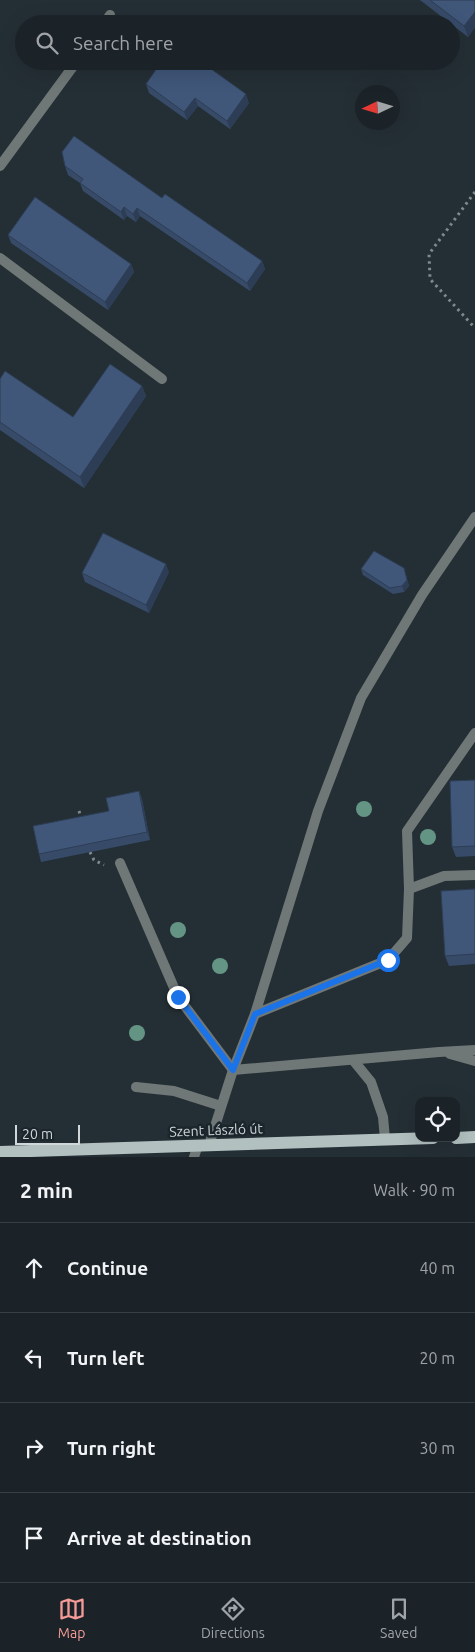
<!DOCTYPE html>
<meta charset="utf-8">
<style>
:root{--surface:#1b2328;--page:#282f34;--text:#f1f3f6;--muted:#a0a4a8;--line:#394045;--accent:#f59b97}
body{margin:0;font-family:Ubuntu,sans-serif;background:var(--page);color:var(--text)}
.controls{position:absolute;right:15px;bottom:15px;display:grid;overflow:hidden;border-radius:10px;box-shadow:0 5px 20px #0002}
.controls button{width:45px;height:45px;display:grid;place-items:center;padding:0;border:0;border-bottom:1px solid var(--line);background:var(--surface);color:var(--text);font:25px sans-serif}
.compass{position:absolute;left:355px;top:85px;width:45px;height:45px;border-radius:50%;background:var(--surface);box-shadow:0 5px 20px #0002;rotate:266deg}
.scale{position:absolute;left:15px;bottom:12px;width:65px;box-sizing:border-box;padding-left:5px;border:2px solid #d0d7da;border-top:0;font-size:14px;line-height:18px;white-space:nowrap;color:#d0d7da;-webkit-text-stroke:4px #1a262b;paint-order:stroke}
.stop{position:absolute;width:15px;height:15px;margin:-11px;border:4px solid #1a73e8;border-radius:50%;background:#fff}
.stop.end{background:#1a73e8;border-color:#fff;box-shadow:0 1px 5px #0008}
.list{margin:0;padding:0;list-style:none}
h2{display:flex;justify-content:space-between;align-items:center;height:65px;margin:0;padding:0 20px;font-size:21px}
h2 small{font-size:16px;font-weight:400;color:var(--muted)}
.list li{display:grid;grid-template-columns:32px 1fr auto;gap:15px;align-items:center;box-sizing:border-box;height:90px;padding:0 20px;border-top:1px solid var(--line)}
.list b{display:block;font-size:19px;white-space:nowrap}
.list em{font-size:16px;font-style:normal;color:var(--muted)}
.icon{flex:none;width:28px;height:28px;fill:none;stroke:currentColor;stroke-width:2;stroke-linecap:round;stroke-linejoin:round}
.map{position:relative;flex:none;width:475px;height:1157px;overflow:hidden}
.search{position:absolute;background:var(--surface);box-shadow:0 5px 20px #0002;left:15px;right:15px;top:15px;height:55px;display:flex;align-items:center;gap:12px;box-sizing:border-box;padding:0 18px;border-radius:28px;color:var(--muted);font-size:19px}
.sheet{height:425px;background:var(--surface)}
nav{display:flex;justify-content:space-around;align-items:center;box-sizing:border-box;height:70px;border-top:1px solid var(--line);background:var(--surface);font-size:14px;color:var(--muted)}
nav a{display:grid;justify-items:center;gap:2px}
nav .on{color:var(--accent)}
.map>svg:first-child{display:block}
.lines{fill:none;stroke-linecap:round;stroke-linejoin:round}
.path{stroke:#80898e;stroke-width:3;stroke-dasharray:2.5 4;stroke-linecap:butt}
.lane{stroke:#707777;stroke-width:10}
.primary{stroke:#b2c0c0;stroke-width:12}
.tree{fill:#649584}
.wall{fill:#374b69}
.shaded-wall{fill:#2d3d55}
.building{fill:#40577a;stroke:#2d3d55}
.route{stroke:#1a73e8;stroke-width:6}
.labels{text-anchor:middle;stroke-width:5;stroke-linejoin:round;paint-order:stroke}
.street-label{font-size:14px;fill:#d0d7da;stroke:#1a262b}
</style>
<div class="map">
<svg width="475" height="1157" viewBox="0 0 475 1157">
<rect width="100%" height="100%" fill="#242f35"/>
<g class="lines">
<g class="path">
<polyline points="475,192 429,254 430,279 475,328"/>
<polyline points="79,811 81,818"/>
<polyline points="90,852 94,860 104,865"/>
</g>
<g class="lane">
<polyline points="104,24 110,15"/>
<polyline points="0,166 77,61"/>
<polyline points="0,258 162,379"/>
<polyline points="120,863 178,997 233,1070 439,1052 475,1050"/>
<polyline points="409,889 407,831 475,733"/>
<polyline points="255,1014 388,960 407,938 409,889 444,876 475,875"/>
<polyline points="450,1054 475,1061"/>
<polyline points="353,1060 371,1082 383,1117 385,1139"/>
<polyline points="136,1087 174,1091 221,1106"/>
<polyline points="209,1145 233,1070 255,1014 318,811 361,698 422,595 475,517"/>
<polyline points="194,1157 198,1145"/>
</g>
<g class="primary">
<polyline points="456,1138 475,1137"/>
<polyline points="0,1152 433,1138"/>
</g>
</g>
<g class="tree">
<circle cx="364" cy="809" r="8"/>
<circle cx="428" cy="837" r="8"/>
<circle cx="178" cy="930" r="8"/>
<circle cx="220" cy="966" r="8"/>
<circle cx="137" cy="1033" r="8"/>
</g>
<g class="wall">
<polygon points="420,0 475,0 475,27 468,37"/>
<polygon points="146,84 249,103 230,129 198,106 187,120 149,93"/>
<polygon points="65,166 162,198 262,261 265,269 250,291 140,216 136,222 127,216 124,220 83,191 80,183 68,175"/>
<polygon points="8,235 131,264 134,272 108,310 11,243"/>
<polygon points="0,379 73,417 142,386 146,396 84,488 0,430"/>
<polygon points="404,568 409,586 404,592 393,594 363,575 361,569"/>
<polygon points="169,572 149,613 85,582 82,573"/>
<polygon points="475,780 475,856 456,857 452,847"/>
<polygon points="139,791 142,799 150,840 41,862 39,854"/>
<polygon points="475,889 475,964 449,966 445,956"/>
</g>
<g class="shaded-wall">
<polygon points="475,12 475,27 468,37 464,26"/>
<polygon points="246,94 249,103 230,129 227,121"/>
<polygon points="195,98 198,106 187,120 184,112"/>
<polygon points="124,207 127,216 124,220 121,212"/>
<polygon points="137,208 140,216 136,222 133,214"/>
<polygon points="262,261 265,269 250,291 247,283"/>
<polygon points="131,264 134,272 108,310 105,302"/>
<polygon points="142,386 146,396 84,488 80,477"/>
<polygon points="166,564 169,572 149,613 146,605"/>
<polygon points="404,568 409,586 404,592 402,586"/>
<polygon points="139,791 142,799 150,840 147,832"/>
</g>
<g class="building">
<polygon points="430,0 475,0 475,12 464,26"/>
<polygon points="162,61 200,61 246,94 227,121 195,98 184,112 146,84"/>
<polygon points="74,136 162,198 165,194 262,261 247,283 137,208 133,214 124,207 121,212 80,183 83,179 65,166 62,152"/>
<polygon points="35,197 131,264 105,302 8,235"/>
<polygon points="110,364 142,386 80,477 0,422 0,379 5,371 73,417"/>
<polygon points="103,533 166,564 146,605 82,573"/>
<polygon points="374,551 404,568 407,580 402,586 390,588 361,569"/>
<polygon points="475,780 475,846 452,847 450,781"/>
<polygon points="139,791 147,832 39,854 33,826 109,811 106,798"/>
<polygon points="475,889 475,954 445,956 441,891"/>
</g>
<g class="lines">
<polyline class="route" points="178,997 233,1070 255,1014 388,960"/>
</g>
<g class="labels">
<g class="street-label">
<text transform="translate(216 1130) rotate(-2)" y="5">Szent László út</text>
</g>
</g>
</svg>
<div class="controls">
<button><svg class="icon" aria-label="locate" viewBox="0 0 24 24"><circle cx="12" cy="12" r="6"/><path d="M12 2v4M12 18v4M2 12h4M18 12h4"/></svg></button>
</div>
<svg class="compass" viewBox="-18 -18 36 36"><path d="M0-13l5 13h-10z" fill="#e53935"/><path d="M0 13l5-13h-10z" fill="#a0a4a8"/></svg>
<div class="scale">20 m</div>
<div class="stop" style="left:388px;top:960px"></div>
<div class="stop end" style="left:178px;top:997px"></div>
<div class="search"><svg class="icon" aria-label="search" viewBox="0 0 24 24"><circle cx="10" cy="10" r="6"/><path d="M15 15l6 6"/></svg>Search here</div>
</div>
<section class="sheet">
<h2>2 min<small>Walk · 90 m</small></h2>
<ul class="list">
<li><svg class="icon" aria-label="ahead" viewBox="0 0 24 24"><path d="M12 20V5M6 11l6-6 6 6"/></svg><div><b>Continue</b></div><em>40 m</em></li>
<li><svg class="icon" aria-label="left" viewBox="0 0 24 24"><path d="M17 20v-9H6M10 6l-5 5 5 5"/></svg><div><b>Turn left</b></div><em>20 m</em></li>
<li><svg class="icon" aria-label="right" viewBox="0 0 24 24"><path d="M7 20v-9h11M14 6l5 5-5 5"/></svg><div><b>Turn right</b></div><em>30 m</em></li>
<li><svg class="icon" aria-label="arrive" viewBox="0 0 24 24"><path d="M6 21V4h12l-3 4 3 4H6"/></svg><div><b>Arrive at destination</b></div></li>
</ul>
</section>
<nav>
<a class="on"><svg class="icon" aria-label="map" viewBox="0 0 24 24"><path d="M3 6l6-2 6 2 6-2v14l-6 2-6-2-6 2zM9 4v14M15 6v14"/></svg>Map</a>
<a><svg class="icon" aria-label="directions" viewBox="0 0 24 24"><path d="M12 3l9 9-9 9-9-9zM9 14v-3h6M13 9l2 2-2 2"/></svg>Directions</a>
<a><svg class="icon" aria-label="saved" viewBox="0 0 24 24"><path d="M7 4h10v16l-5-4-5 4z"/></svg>Saved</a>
</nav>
